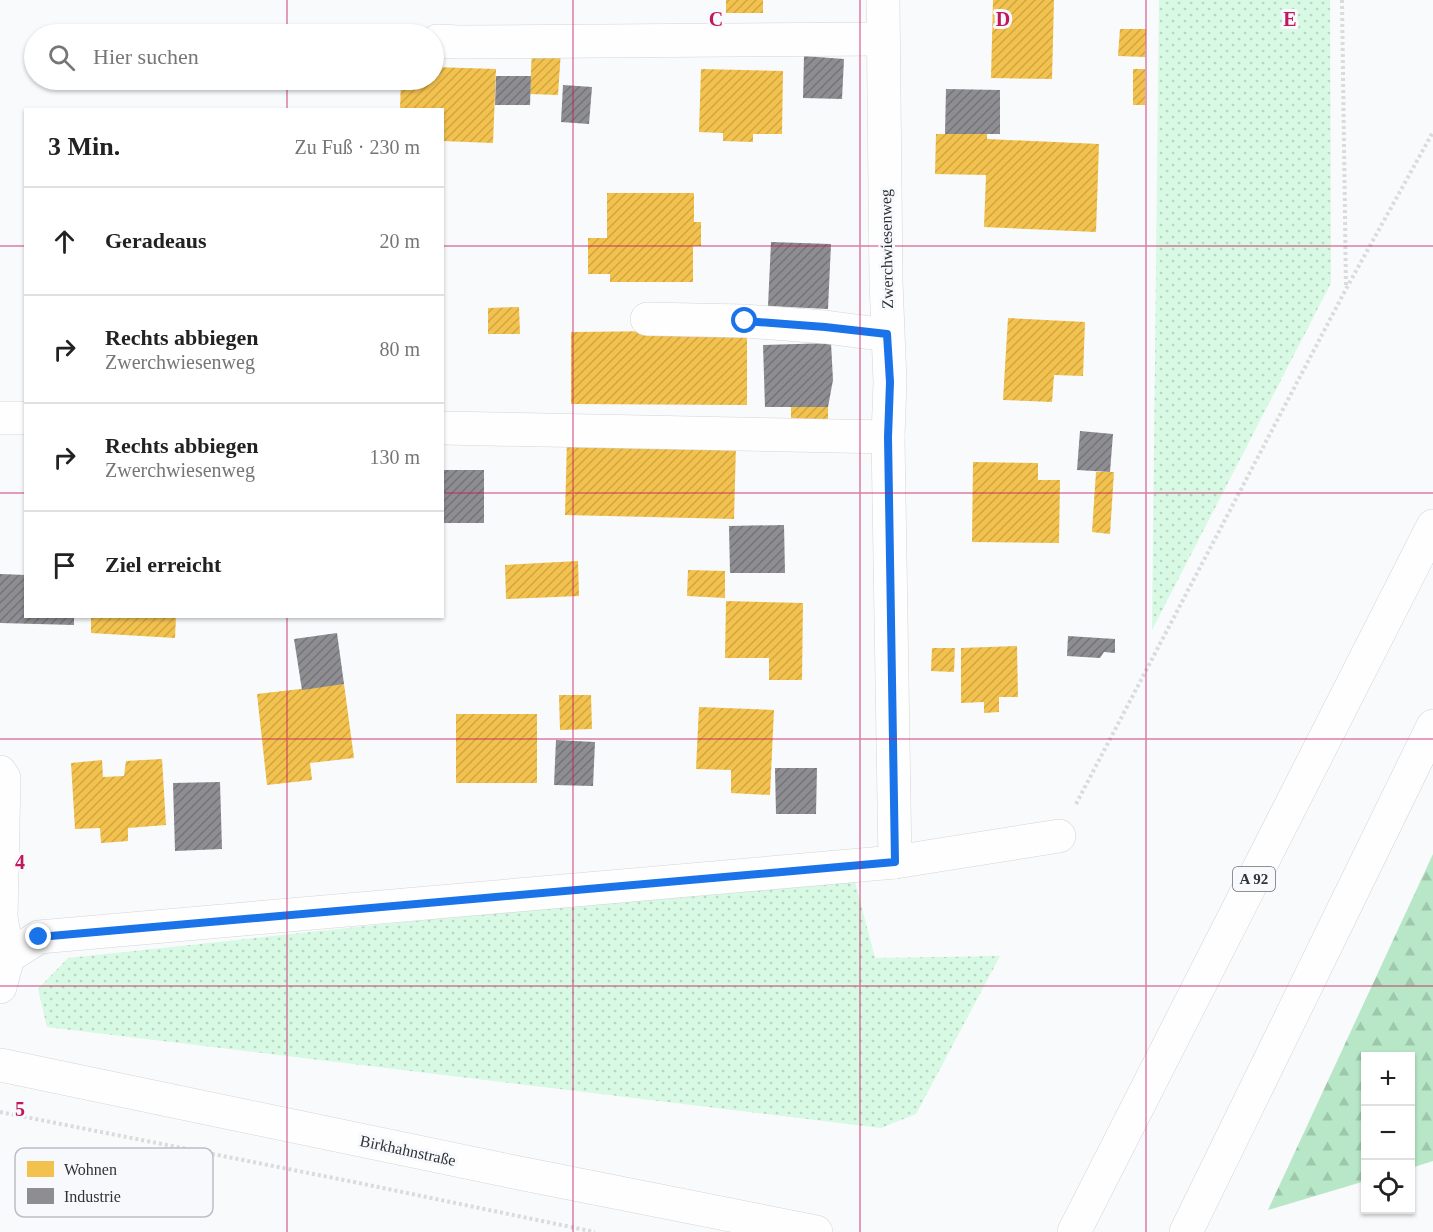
<!DOCTYPE html>
<html lang="de">
<meta charset="utf-8">
<style>
:root{--surface:#fff;--page:#f2f2f2;--text:#222;--muted:#767676;--line:#e0e0e0}
body{margin:0;font-family:Georgia,serif;background:var(--page);color:var(--text)}
.controls{position:absolute;right:18px;bottom:18px;display:grid;overflow:hidden;border-radius:0px;box-shadow:0 2px 4px #0004}
.controls button{width:54px;height:54px;display:grid;place-items:center;padding:0;border:0;border-bottom:2px solid var(--line);background:var(--surface);color:var(--text);font:30px sans-serif}
.stop{position:absolute;width:18px;height:18px;margin:-14px;border:4px solid #1a73e8;border-radius:50%;background:#fff}
.stop.end{background:#1a73e8;border-color:#fff;box-shadow:0 2px 6px #0008}
.list{margin:0;padding:0;list-style:none}
h2{display:flex;justify-content:space-between;align-items:center;height:78px;margin:0;padding:0 24px;font-size:26px}
h2 small{font-size:20px;font-weight:400;color:var(--muted)}
.list li{display:grid;grid-template-columns:39px 1fr auto;gap:18px;align-items:center;box-sizing:border-box;height:108px;padding:0 24px;border-top:2px solid var(--line)}
.list b{display:block;font-size:22px;white-space:nowrap}
.list p{margin:0;font-size:20px;white-space:nowrap;color:var(--muted)}
.list em{font-size:20px;font-style:normal;color:var(--muted)}
.icon{flex:none;width:33px;height:33px;fill:none;stroke:currentColor;stroke-width:2;stroke-linecap:round;stroke-linejoin:round}
.map{position:relative;flex:none;width:1433px;height:1232px;overflow:hidden}
.search{position:absolute;background:var(--surface);box-shadow:0 2px 4px #0004;left:24px;top:24px;width:420px;height:66px;display:flex;align-items:center;gap:15px;box-sizing:border-box;padding:0 21px;border-radius:33px;color:var(--muted);font-size:22px}
.panel{position:absolute;background:var(--surface);box-shadow:0 2px 4px #0004;left:24px;top:108px;width:420px;height:510px;border-radius:0px}
.map>svg:first-child{display:block}
.grass{fill:url(#grass-dots)}
.forest{fill:url(#forest-firs)}
.homes{fill:url(#homes-hatch)}
.industry{fill:url(#industry-hatch)}
.lines{fill:none;stroke-linecap:round;stroke-linejoin:round}
.minor-casing{stroke:#d3d5d7;stroke-width:34}
.highway-casing{stroke:#d3d5d7;stroke-width:34}
.path{stroke:#dadbdc;stroke-width:4;stroke-dasharray:3 3;stroke-linecap:butt}
.minor{stroke:#fefeff;stroke-width:33}
.highway{stroke:#fefeff;stroke-width:33}
.route{stroke:#1a73e8;stroke-width:8}
.grid{fill:none;stroke:#c2185b;stroke-width:1.5;stroke-opacity:0.55}
.labels{text-anchor:middle;stroke-width:6;stroke-linejoin:round;paint-order:stroke}
.shield{fill:#f7f9fd;stroke:#6c6e72;stroke-width:1.5}
.shield-label{font-size:15px;font-weight:bold;fill:#303337}
.street-label{font-size:16px;fill:#303337;stroke:#f7f9fd}
.key{fill:#f7f9fd;stroke:#bbbec2;stroke-width:1.5}
.key-label{font-size:16px;fill:#303337}
.grid-label{font-size:20px;text-anchor:middle;font-weight:bold;fill:#c2185b;stroke:#f7f9fd;stroke-width:6;stroke-linejoin:round;paint-order:stroke}
</style>
<div class="map">
<svg width="1433" height="1232" viewBox="0 0 1433 1232">
<defs>
<pattern id="grass-dots" width="8" height="8" patternUnits="userSpaceOnUse" patternTransform="scale(1.5)"><rect width="8" height="8" fill="#d8f9e3"/><path d="M2 2h.1M6 6h.1" fill="none" stroke="#bad6c3" stroke-width="1.8" stroke-linecap="round"/></pattern>
<pattern id="forest-firs" width="22" height="20" patternUnits="userSpaceOnUse" patternTransform="scale(1.5)"><rect width="22" height="20" fill="#b7e7c7"/><path d="M5 1l3.5 6h-7zM16 11l3.5 6h-7z" fill="#9ec7ac"/></pattern>
<pattern id="homes-hatch" width="6" height="6" patternUnits="userSpaceOnUse" patternTransform="scale(1.5)"><rect width="6" height="6" fill="#f2c14e"/><path d="M-1 1l2-2M0 6l6-6M5 7l2-2" fill="none" stroke="#d0a645"/></pattern>
<pattern id="industry-hatch" width="6" height="6" patternUnits="userSpaceOnUse" patternTransform="scale(1.5)"><rect width="6" height="6" fill="#8d8d92"/><path d="M-1 1l2-2M0 6l6-6M5 7l2-2" fill="none" stroke="#747478"/></pattern>
</defs>
<rect width="100%" height="100%" fill="#f8fafc"/>
<g class="grass">
<polygon points="1159,0 1330,0 1331,283 1152,630"/>
<polygon points="853,874 875,958 1000,956 916,1114 881,1128 47,1027 38,989 68,958"/>
</g>
<polygon class="forest" points="1433,854 1433,1161 1411,1168 1410,1056 1366,1056 1365,1181 1268,1210"/>
<g class="homes">
<rect x="726" y="0" width="37" height="13"/>
<polygon points="993,0 1054,0 1052,79 991,78"/>
<polygon points="1120,29 1146,29 1145,57 1118,56"/>
<polygon points="532,49 561,50 558,95 530,94"/>
<polygon points="434,67 496,69 493,143 442,141 442,110 400,110 401,80 434,80"/>
<polygon points="701,69 783,71 782,134 753,134 753,142 723,141 723,133 699,132"/>
<rect x="1133" y="69" width="12" height="36"/>
<polygon points="936,134 987,134 987,139 1099,144 1096,232 984,227 986,175 935,174"/>
<polygon points="607,193 694,193 694,222 701,222 701,246 693,246 693,282 610,282 610,274 588,274 588,238 607,238"/>
<polygon points="519,307 520,334 488,334 488,308"/>
<polygon points="1008,318 1085,322 1083,376 1054,375 1052,402 1003,400"/>
<polygon points="668,331 747,332 747,405 571,404 571,332"/>
<polygon points="791,407 828,407 828,420 791,421"/>
<polygon points="567,440 736,444 734,519 565,515"/>
<polygon points="973,462 1038,463 1038,480 1060,480 1059,543 972,542"/>
<polygon points="1096,472 1114,472 1110,534 1092,532"/>
<polygon points="578,561 579,596 506,599 505,565"/>
<polygon points="688,570 725,571 725,598 687,596"/>
<polygon points="726,601 803,603 802,680 769,680 769,658 725,658"/>
<polygon points="91,616 176,616 175,638 91,633"/>
<polygon points="1017,646 1018,697 999,697 999,712 984,713 984,702 961,703 961,648"/>
<polygon points="932,648 955,648 954,672 931,671"/>
<polygon points="344,684 354,758 310,763 312,780 267,785 257,694"/>
<polygon points="559,695 591,695 592,729 560,730"/>
<polygon points="699,707 774,710 770,795 731,793 731,770 696,769"/>
<rect x="456" y="714" width="81" height="69"/>
<polygon points="162,759 166,825 128,828 128,841 101,843 100,828 75,829 71,763 102,760 103,777 124,776 126,761"/>
</g>
<g class="industry">
<polygon points="804,56 844,59 842,99 803,98"/>
<polygon points="496,76 531,76 530,105 495,105"/>
<polygon points="563,85 592,87 589,124 561,122"/>
<polygon points="946,89 1000,90 1000,134 945,134"/>
<polygon points="771,242 831,244 828,309 768,306"/>
<polygon points="831,343 833,380 828,407 765,407 763,345"/>
<polygon points="1080,431 1113,434 1110,472 1077,470"/>
<rect x="442" y="470" width="42" height="53"/>
<polygon points="784,525 785,573 730,573 729,526"/>
<polygon points="0,574 26,575 26,616 74,616 74,625 0,623"/>
<polygon points="337,633 344,684 302,690 294,639"/>
<polygon points="1068,636 1115,639 1115,653 1104,652 1100,658 1067,656"/>
<polygon points="556,740 595,742 593,786 554,785"/>
<polygon points="775,768 817,768 816,814 776,814"/>
<polygon points="220,782 222,849 175,851 173,783"/>
</g>
<g class="lines">
<g class="minor-casing">
<g id="minor">
<polyline points="437,41 459,42 883,39"/>
<polyline points="647,319 745,321 825,327 887,335"/>
<polyline points="0,418 26,418"/>
<polyline points="442,428 888,437"/>
<polyline points="0,772 4,778 1,917 8,957 0,957"/>
<polyline points="895,862 1059,836"/>
<polyline points="0,987 8,957 39,937 895,862 888,437 890,382 886,282 883,0"/>
<polyline points="0,1065 514,1172 816,1232"/>
</g>
</g>
<g class="highway-casing">
<g id="highway">
<polyline points="1074,1232 1433,526"/>
<polyline points="1186,1232 1433,726"/>
</g>
</g>
<g class="path">
<polyline points="1342,0 1346,288"/>
<polyline points="1076,804 1346,289 1433,132"/>
<polyline points="0,1112 354,1182 595,1232"/>
</g>
<use href="#minor" class="minor"/>
<use href="#highway" class="highway"/>
</g>
<g class="lines">
<polyline class="route" points="39,937 895,862 888,437 890,382 887,334 825,327 745,321"/>
</g>
<path class="grid" d="M287 0V34M573 0V1232M860 0V1232M1146 0V1232M287 80V110M0 246H26M442 246H1433M0 493H26M442 493H1433M287 616V1232M0 739H1433M0 986H1433"/>
<g class="labels">
<rect class="shield" x="1233" y="867" width="42" height="24" rx="4.5"/>
<g class="shield-label">
<text x="1254" y="884">A 92</text>
</g>
<g class="street-label">
<text transform="translate(886 249) rotate(-91)" y="6">Zwerchwiesenweg</text>
<text transform="translate(408 1150) rotate(12)" y="6">Birkhahnstraße</text>
</g>
</g>
<rect x="15" y="1148" width="198" height="69" rx="9" class="key"/>
<rect x="27" y="1161" width="27" height="16" fill="#f2c14e"/>
<rect x="27" y="1188" width="27" height="16" fill="#8d8d92"/>
<g class="key-label">
<text x="64" y="1175">Wohnen</text>
<text x="64" y="1202">Industrie</text>
</g>
<g class="grid-label">
<text x="716" y="26">C</text>
<text x="1003" y="26">D</text>
<text x="1290" y="26">E</text>
<text x="20" y="869">4</text>
<text x="20" y="1116">5</text>
</g>
</svg>
<div class="controls">
<button>+</button>
<button>−</button>
<button><svg class="icon" aria-label="locate" viewBox="0 0 24 24"><circle cx="12" cy="12" r="6"/><path d="M12 2v4M12 18v4M2 12h4M18 12h4"/></svg></button>
</div>
<div class="stop" style="left:745px;top:321px"></div>
<div class="stop end" style="left:39px;top:937px"></div>
<div class="search"><svg class="icon" aria-label="search" viewBox="0 0 24 24"><circle cx="10" cy="10" r="6"/><path d="M15 15l6 6"/></svg>Hier suchen</div>
<section class="panel">
<h2>3 Min.<small>Zu Fuß · 230 m</small></h2>
<ul class="list">
<li><svg class="icon" aria-label="ahead" viewBox="0 0 24 24"><path d="M12 20V5M6 11l6-6 6 6"/></svg><div><b>Geradeaus</b></div><em>20 m</em></li>
<li><svg class="icon" aria-label="right" viewBox="0 0 24 24"><path d="M7 20v-9h11M14 6l5 5-5 5"/></svg><div><b>Rechts abbiegen</b><p>Zwerchwiesenweg</p></div><em>80 m</em></li>
<li><svg class="icon" aria-label="right" viewBox="0 0 24 24"><path d="M7 20v-9h11M14 6l5 5-5 5"/></svg><div><b>Rechts abbiegen</b><p>Zwerchwiesenweg</p></div><em>130 m</em></li>
<li><svg class="icon" aria-label="arrive" viewBox="0 0 24 24"><path d="M6 21V4h12l-3 4 3 4H6"/></svg><div><b>Ziel erreicht</b></div></li>
</ul>
</section>
</div>
